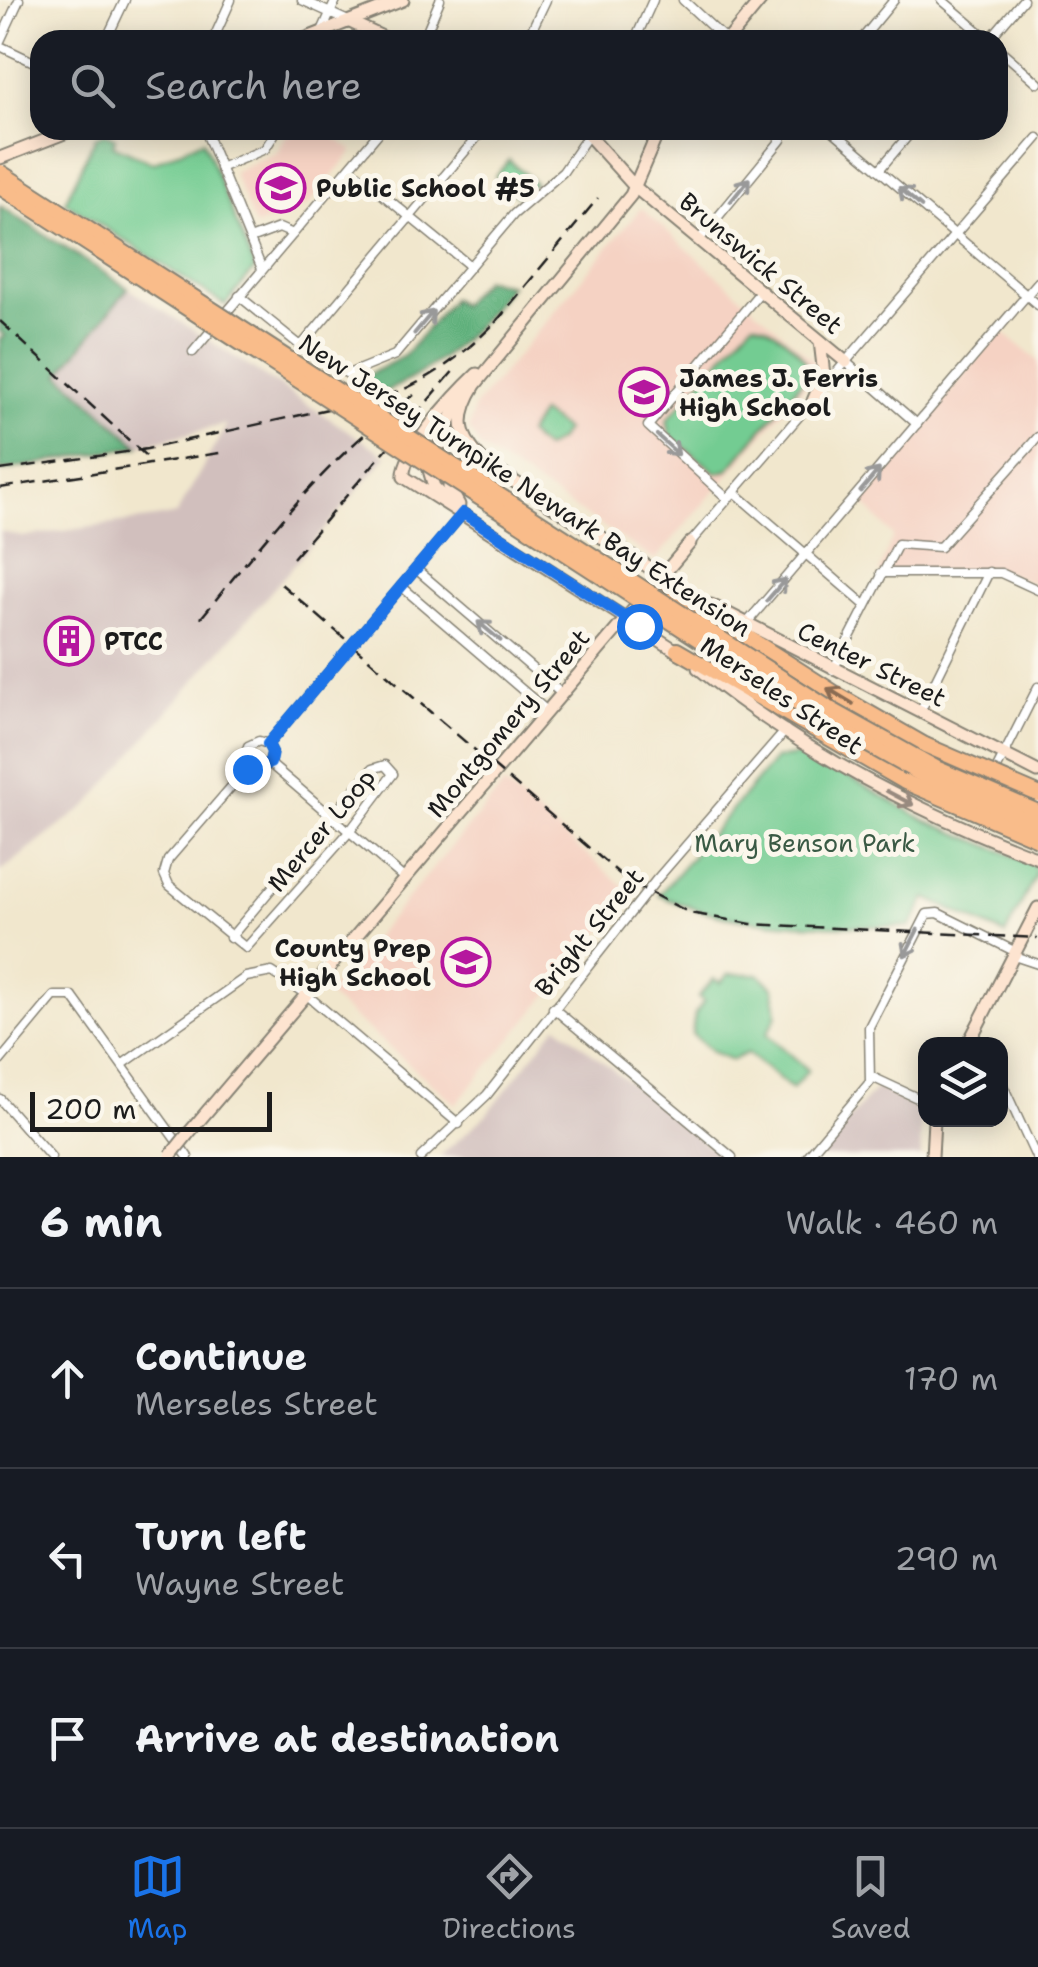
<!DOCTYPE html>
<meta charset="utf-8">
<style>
:root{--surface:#171b24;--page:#20242c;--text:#f1f3f6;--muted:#9ea1a6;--line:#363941;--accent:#1a73e8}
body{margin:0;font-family:"Shantell Sans",sans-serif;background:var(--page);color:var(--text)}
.controls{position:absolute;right:30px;bottom:30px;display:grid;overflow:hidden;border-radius:20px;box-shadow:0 5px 25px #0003}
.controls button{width:90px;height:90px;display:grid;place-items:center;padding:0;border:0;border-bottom:2px solid var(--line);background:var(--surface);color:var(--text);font:50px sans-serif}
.scale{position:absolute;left:30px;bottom:25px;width:242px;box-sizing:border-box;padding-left:10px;border:5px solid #1c1c1c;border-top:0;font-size:28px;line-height:35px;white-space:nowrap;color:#1c1c1c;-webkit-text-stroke:8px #fbf7ec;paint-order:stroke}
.stop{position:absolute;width:30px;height:30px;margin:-22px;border:8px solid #1a73e8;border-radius:50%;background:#fff}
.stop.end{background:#1a73e8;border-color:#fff;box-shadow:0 2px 10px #0008}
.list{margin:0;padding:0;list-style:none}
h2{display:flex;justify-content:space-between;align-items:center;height:130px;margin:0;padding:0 40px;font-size:42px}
h2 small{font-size:32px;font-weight:400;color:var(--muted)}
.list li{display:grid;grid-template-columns:65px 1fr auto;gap:30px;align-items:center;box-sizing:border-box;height:180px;padding:0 40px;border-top:2px solid var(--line)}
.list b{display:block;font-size:38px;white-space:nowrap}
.list p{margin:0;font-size:32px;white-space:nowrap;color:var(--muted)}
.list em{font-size:32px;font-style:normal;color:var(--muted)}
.icon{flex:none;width:55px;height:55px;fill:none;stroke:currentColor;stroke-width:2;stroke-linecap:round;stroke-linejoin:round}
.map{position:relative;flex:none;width:1038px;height:1157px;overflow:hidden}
.search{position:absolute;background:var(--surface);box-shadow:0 5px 25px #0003;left:30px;right:30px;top:30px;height:110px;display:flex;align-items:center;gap:25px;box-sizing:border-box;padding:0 35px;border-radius:30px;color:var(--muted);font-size:38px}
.sheet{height:670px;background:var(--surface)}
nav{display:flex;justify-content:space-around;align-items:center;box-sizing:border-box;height:140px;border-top:2px solid var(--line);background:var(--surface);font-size:28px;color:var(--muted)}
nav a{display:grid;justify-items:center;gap:5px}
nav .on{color:var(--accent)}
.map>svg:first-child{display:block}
.built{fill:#f5d2c3}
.industrial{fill:#d1bfbd}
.green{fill:#73cc92;stroke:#487457;stroke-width:2.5}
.forest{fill:#5eb07c;stroke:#3d664c;stroke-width:2.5}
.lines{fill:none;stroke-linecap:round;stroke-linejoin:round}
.street-casing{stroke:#868274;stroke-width:11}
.secondary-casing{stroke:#868274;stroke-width:15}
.highway-casing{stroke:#868274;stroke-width:18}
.street{stroke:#fff;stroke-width:8}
.secondary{stroke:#fde4d0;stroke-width:11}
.highway{stroke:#f9bc8a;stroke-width:14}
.rail{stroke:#1c1c1c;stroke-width:2.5;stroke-dasharray:15 8;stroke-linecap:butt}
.secondary-bridge-casing{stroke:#868274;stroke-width:15;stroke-linecap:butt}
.highway-bridge-casing{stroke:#868274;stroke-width:18;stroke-linecap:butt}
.secondary-bridge{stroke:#fde4d0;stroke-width:11}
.highway-bridge{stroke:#f9bc8a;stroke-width:14}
.oneway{stroke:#999}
.oneway2{stroke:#8a6c53}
.oneway3{stroke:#988a7f}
.route{stroke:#1a73e8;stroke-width:12}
.labels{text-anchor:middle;stroke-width:10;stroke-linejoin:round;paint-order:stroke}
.poi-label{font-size:25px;font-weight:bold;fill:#1c1c1c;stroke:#fbf7ec;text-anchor:start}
.street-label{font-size:25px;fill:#1c1c1c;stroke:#fbf7ec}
.park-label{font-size:25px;fill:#3a5a45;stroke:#fbf7ec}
</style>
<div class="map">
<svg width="1038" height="1157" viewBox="0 0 1038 1157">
<rect width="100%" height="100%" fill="#fbf7ec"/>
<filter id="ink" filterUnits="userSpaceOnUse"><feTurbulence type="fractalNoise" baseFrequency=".01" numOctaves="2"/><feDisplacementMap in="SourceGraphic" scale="20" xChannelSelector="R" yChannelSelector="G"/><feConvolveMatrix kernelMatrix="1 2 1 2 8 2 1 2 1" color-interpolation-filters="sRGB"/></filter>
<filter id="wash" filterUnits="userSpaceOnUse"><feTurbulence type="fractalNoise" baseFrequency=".0048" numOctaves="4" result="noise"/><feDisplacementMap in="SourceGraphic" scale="40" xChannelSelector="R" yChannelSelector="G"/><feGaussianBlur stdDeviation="2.25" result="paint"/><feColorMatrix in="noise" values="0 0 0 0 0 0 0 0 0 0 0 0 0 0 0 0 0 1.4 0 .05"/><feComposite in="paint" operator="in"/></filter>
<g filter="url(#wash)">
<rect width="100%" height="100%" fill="#f1e7cd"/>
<g class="built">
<polygon points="289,130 324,130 353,151 309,204 255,226 233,172 278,152"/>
<polygon points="641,208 813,360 815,374 655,560 481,448 469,429 474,408"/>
<polygon points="1001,331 1038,361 1038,585 1001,571 879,573 893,536 861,500"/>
<polygon points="504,785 633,894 456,1104 326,994"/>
</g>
<g class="industrial">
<polygon points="128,288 387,456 90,803 0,872 0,531 22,537 176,515 227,424 139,446 59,374"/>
<polygon points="557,1025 722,1157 439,1157 488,1113"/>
<polygon points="877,1087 920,1112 921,1157 817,1157"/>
</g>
<g class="green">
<polygon points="104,133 115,138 113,145 153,163 203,140 255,269 225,305 65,202 95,138"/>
<polygon points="509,160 535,183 517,196 495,177"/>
<path d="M753 322C772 325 808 354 809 373L728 470 717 473 670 436 667 420Z"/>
<polygon points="541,413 565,430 558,441 544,449 527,434"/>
<path d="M808 754 927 821 1034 864 1036 875 1005 935 926 898 910 927C825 924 737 931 659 895L775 759Z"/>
<polygon points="729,974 759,974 774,988 777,1015 767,1034 808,1070 792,1089 747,1053 732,1060 712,1052 692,1034 695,1014 704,1001 698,997 714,979 720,983"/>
</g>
<g class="forest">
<polygon points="0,206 128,288 60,374 139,446 0,471 0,339 5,336 0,332"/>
<path d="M485 279 510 285C472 337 430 377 368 398L349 385 404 356 452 299 460 305Z"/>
</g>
</g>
<g filter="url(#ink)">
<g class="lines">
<g class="street-casing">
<g id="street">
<polyline points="302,0 348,21"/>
<polyline points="683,0 726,40"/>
<polyline points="942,0 989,40"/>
<polyline points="106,40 125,0"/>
<polyline points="213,40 231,0"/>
<polyline points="318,40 336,0"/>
<polyline points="423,40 440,0"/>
<polyline points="527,40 546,0"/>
<polyline points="635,40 653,0"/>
<polyline points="861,40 894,0"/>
<polyline points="989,40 1023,0"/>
<polyline points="0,41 19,0"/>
<polyline points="0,46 40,65"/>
<polyline points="998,48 1038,83"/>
<polyline points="205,130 262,269"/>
<polyline points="832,130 1038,305"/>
<polyline points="220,168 265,149 277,130"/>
<polyline points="350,168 470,266"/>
<polyline points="879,170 913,130"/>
<polyline points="250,239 279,228 293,234"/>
<polyline points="699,240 781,140"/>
<polyline points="239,296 312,355 348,374 395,355 514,214 563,172 589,134"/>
<polyline points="301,346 483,130"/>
<polyline points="193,352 381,130"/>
<polyline points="846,362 917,424"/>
<polyline points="734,492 865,605"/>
<polyline points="728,499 648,426 761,291"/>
<polyline points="690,543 1038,138"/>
<polyline points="416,569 562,694"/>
<polyline points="881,573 1001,573 1038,590"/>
<polyline points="401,586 547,711"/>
<polyline points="745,625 1038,282"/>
<polyline points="833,670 898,544 940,547 1038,437"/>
<polyline points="920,712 989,572"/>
<polyline points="268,744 463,513"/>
<polyline points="269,763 405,879"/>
<polyline points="250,765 246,756 248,746 259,741 268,744"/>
<polyline points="250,765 261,768 269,763 272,752 268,744"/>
<polyline points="986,790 1038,687"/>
<polyline points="230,938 372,769 385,765 393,774 350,831 246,948 169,885 164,874 168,860 250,765"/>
<polyline points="1014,956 1038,964"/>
<polyline points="553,1008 732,1157"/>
<polyline points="0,1061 54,996 72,996 188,1157"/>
<polyline points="123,1064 246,977 272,972 307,995 459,1124"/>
<polyline points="872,1077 926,1102"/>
<polyline points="1000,1079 1036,1157"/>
<polyline points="0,1099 51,1157"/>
<polyline points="421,1157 487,1095 657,879 786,730"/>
<polyline points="807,1157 870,1082 869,1027 927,914 938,913 1016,952"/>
</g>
</g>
<g class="secondary-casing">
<g id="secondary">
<polyline points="350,22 389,40"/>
<polyline points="302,40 403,0"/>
<polyline points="728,40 761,0"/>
<polyline points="584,130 636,188 846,362"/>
<path d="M659 130 631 195 475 385C455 417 458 437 485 463L669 580"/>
<polyline points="0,158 72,130"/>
<path d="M477 374C458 392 401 452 404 477L680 653"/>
<polyline points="813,401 824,375 820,341"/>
<polyline points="448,501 434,487 429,470 460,398"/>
<polyline points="459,505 449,487 451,471 462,463 485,463"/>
<polyline points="711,605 1038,772"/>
<path d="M698 668C799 750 917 812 1038 858"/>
<polyline points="968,1044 1038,908"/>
<polyline points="187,1135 690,543"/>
<polyline points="932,1157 934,1120"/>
</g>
</g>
<g class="highway-casing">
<g id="highway">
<polyline points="661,577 677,592 838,695 925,745"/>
<polyline points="677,650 905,782"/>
</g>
</g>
<use href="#street" class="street"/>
<use href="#secondary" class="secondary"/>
<use href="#highway" class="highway"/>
<g class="rail">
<polyline points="0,321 147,457"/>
<polyline points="495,323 598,198"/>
<path d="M0 470 147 449 386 396C432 381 471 349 504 313"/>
<polyline points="0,488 225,452"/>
<polyline points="293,558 456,368"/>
<polyline points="281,584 629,882 690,913 751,924 1038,938"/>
<path d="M201 618C265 539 330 454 414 395"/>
</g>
<g class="secondary-bridge-casing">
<polyline id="secondary-bridge" points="171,1155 187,1135"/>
</g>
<g class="highway-bridge-casing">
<g id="highway-bridge">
<polyline points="0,172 825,706 938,769 1038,812"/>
<polyline points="0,187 823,720 922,775 1038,825"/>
<polyline points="925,745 1038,794"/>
<polyline points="905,782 1038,839"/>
</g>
</g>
<use href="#secondary-bridge" class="secondary-bridge"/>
<use href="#highway-bridge" class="highway-bridge"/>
</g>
<defs><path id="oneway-shaft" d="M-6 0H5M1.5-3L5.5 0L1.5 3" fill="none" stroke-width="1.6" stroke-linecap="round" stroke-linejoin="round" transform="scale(2.5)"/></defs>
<g class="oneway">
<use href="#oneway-shaft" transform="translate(740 190) rotate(-51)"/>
<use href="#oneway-shaft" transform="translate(910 197) rotate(-139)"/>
<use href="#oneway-shaft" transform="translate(424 322) rotate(-50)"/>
<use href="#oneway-shaft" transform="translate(668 445) rotate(42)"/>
<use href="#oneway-shaft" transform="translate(870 480) rotate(-50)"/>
<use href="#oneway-shaft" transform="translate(776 590) rotate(-49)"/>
<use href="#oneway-shaft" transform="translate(489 631) rotate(-140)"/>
<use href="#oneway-shaft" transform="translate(911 943) rotate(117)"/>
</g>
<use class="oneway2" href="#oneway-shaft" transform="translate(840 696) rotate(-149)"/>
<use class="oneway3" href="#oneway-shaft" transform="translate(900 798) rotate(28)"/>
</g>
<g class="lines" filter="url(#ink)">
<polyline class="route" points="247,769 270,763 272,752 268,744 463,513 639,626"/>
</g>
<defs>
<g id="school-ring" transform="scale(2.5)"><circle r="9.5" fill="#fbf7ec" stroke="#b5179e" stroke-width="1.5"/><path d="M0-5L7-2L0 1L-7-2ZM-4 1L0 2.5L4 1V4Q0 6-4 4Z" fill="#b5179e"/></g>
<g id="building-ring" transform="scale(2.5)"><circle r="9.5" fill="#fbf7ec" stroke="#b5179e" stroke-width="1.5"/><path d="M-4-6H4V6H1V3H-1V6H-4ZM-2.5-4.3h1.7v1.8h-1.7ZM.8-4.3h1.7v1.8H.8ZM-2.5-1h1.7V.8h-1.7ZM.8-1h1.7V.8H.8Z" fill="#b5179e"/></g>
</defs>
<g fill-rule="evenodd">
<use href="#school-ring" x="281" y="188"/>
<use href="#school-ring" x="644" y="392"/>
<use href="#building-ring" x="69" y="641"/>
<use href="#school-ring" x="466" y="962"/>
</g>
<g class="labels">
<g class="poi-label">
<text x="316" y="197">Public School #5</text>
<text x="679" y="387">James J. Ferris<tspan x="679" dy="29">High School</tspan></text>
<text x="104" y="650">PTCC</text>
<text x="431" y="957" text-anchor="end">County Prep<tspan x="431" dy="29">High School</tspan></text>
</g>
<g class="street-label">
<text transform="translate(761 263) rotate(40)" y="9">Brunswick Street</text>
<text transform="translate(525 485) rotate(33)" y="9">New Jersey Turnpike Newark Bay Extension</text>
<text transform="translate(872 664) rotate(26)" y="9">Center Street</text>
<text transform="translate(782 695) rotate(34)" y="9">Merseles Street</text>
<text transform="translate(508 723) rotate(-50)" y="9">Montgomery Street</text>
<text transform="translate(321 830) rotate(-50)" y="9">Mercer Loop</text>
<text transform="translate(589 932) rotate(-51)" y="9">Bright Street</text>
</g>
<g class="park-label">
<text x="805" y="852">Mary Benson Park</text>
</g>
</g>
</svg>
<div class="controls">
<button><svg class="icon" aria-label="layers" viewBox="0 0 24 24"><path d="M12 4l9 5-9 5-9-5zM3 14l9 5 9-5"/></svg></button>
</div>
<div class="scale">200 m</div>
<div class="stop" style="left:639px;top:626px"></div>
<div class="stop end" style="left:247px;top:769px"></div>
<div class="search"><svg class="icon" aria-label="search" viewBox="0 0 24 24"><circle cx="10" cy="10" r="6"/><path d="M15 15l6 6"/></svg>Search here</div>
</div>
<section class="sheet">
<h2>6 min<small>Walk · 460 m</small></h2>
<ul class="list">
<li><svg class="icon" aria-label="ahead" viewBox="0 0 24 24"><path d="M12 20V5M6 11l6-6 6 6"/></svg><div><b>Continue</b><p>Merseles Street</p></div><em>170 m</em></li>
<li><svg class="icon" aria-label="left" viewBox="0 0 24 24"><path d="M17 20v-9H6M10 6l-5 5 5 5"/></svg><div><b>Turn left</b><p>Wayne Street</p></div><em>290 m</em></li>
<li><svg class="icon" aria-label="arrive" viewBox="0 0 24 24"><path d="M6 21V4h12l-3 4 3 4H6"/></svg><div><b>Arrive at destination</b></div></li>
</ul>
</section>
<nav>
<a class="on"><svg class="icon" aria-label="map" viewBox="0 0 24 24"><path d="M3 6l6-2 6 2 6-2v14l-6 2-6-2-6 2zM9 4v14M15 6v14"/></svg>Map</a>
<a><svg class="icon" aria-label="directions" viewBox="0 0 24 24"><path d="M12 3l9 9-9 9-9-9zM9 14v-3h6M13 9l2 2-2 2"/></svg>Directions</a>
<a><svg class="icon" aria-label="saved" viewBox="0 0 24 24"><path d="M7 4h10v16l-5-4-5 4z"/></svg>Saved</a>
</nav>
